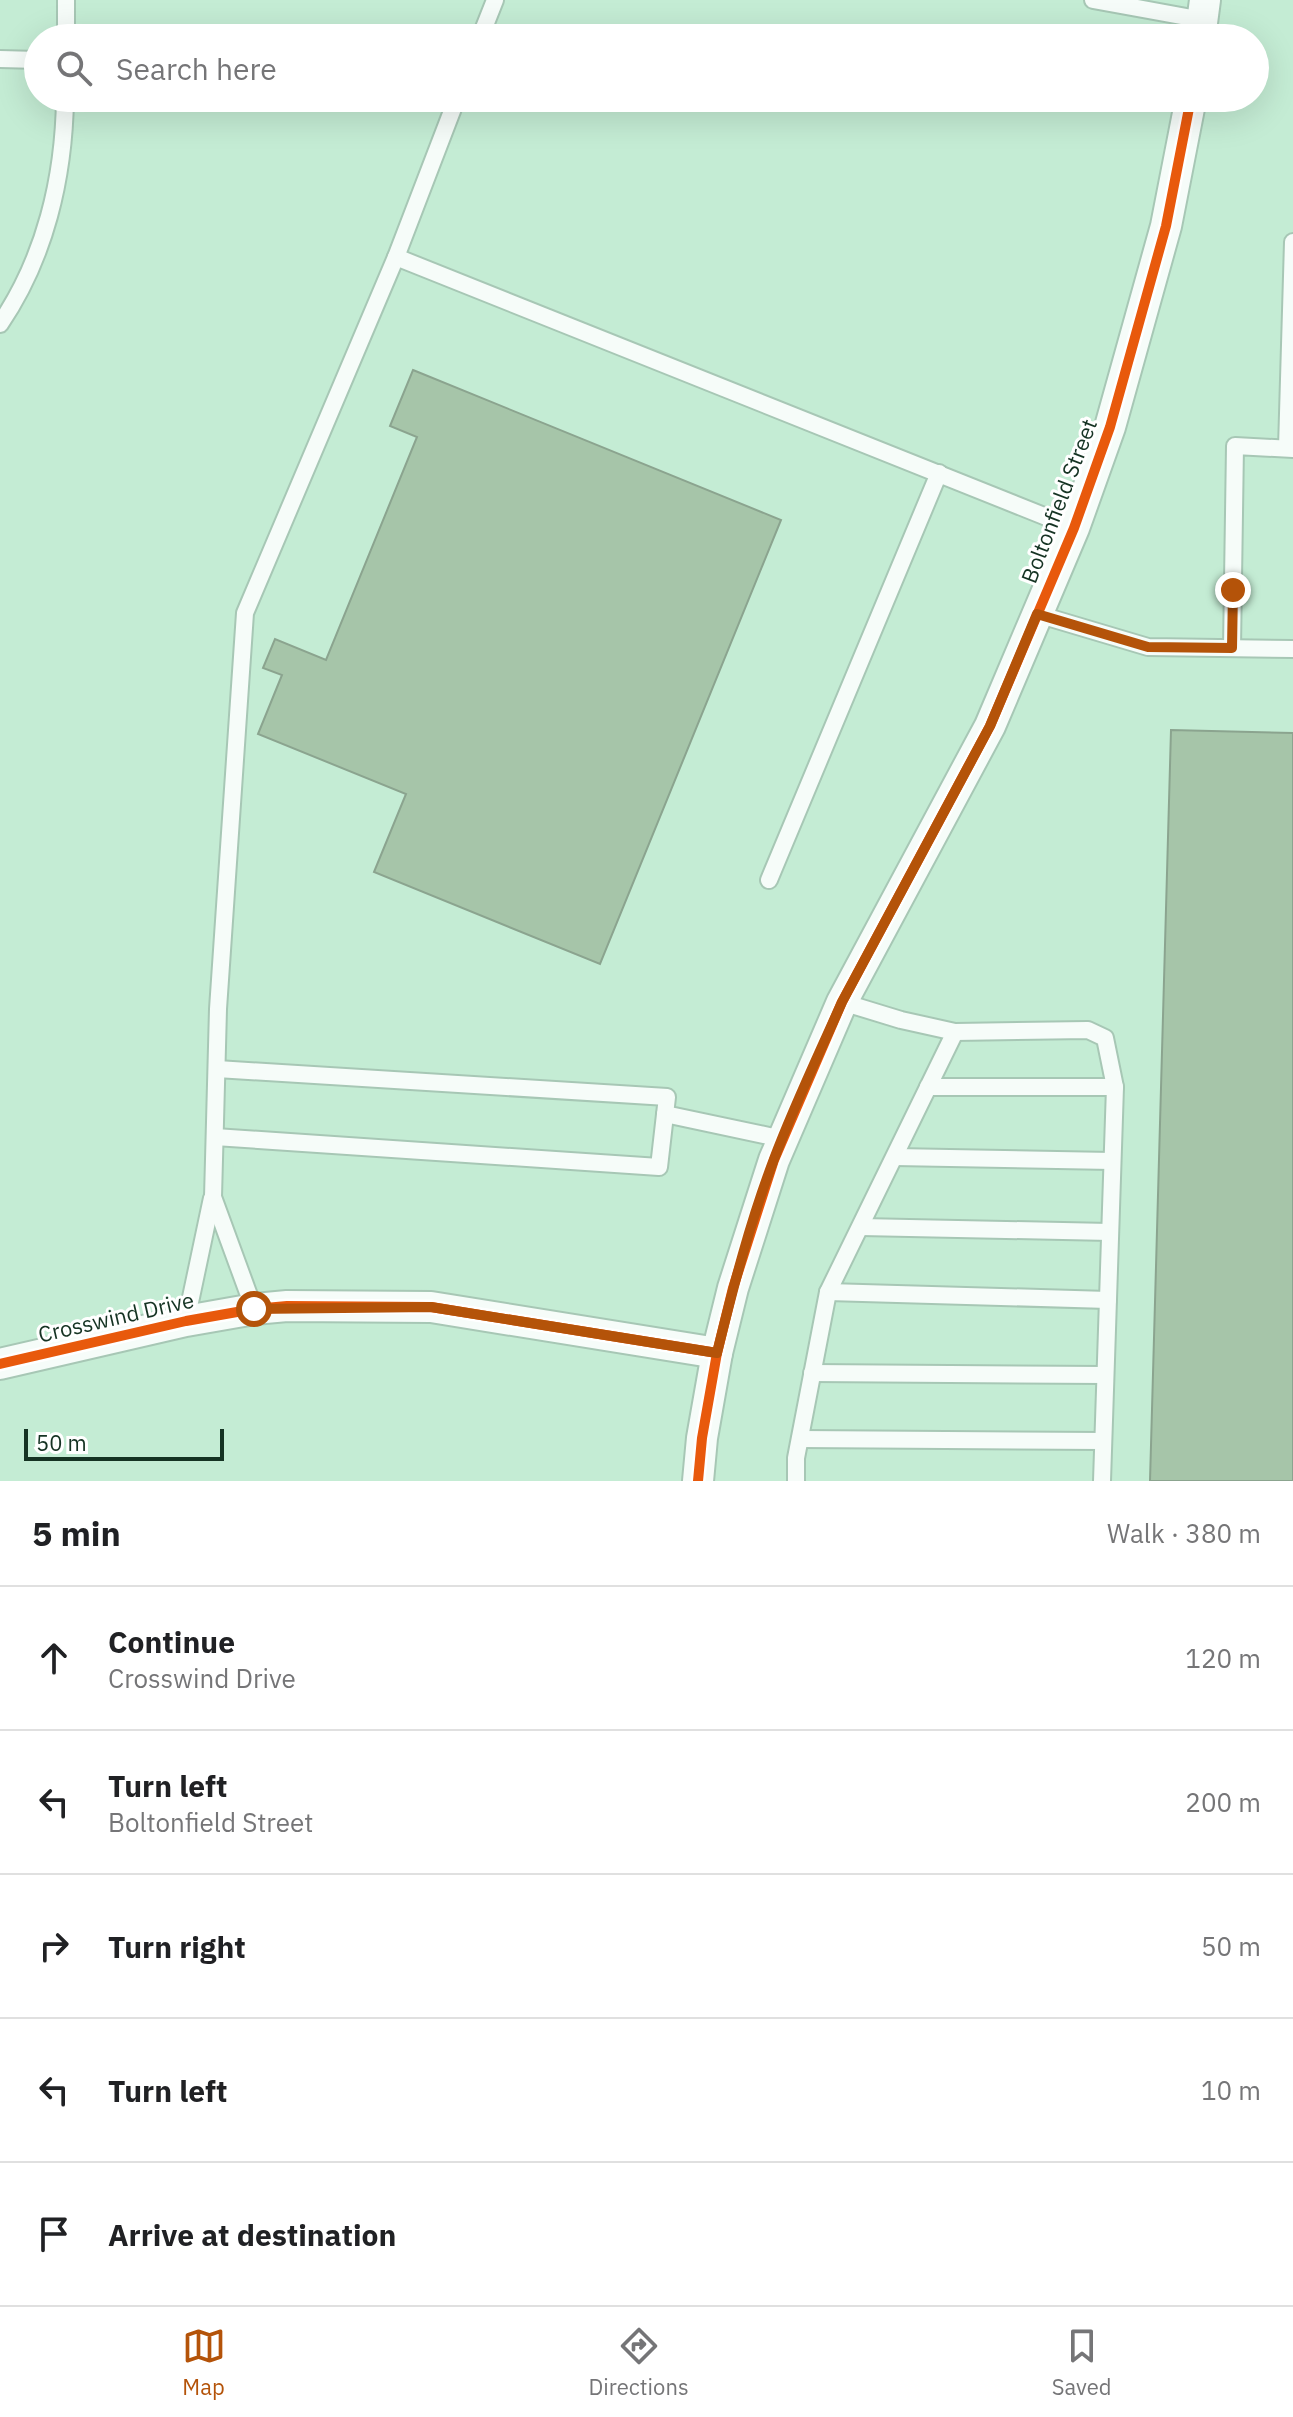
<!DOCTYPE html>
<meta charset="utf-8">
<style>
:root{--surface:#fff;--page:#f2f2f2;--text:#202124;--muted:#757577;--line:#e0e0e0;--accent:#b45309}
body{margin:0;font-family:"IBM Plex Sans",sans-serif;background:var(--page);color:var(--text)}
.scale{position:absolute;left:24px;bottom:20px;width:200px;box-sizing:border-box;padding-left:8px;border:4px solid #153323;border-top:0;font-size:22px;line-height:28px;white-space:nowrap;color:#153323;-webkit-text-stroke:6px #fff;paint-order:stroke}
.stop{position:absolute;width:24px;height:24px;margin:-18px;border:6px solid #b45309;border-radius:50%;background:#fff}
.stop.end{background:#b45309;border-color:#fff;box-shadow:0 2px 8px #0008}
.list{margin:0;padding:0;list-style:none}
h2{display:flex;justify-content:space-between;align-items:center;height:104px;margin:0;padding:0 32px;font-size:34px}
h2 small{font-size:26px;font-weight:400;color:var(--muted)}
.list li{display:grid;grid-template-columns:52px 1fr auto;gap:24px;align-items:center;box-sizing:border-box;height:144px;padding:0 32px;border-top:2px solid var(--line)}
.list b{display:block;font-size:30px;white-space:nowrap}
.list p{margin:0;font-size:26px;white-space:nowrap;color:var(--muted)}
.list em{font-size:26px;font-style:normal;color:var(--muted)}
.icon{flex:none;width:44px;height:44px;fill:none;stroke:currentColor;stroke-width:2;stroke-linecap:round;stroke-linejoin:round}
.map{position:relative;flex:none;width:1293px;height:1481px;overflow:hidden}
.search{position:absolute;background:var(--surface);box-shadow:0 8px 32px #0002;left:24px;right:24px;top:24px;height:88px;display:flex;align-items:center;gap:20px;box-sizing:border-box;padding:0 28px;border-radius:44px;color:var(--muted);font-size:30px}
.sheet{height:824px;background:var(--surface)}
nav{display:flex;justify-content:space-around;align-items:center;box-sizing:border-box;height:112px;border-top:2px solid var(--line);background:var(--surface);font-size:22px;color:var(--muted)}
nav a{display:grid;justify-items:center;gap:4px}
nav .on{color:var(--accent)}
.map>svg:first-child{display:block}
.building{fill:#a6c5a9;stroke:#8ba48f;stroke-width:2}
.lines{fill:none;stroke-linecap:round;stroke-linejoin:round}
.service-casing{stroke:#a7c7b5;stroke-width:20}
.minor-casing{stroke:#a7c7b5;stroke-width:34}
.service{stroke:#f6fcf9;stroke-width:16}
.minor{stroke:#f6fcf9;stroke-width:30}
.cycleway-casing{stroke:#fff;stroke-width:15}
.cycleway{stroke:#e8590c;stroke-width:10}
.route{stroke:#b45309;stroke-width:10}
.labels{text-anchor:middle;stroke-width:6;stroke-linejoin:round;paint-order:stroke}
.street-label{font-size:22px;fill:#153323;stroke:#fff}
</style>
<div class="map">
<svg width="1293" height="1481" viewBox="0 0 1293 1481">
<rect width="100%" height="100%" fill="#c4ecd4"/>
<g class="building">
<polygon points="413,370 781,520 600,964 374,872 406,794 258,734 282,675 263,668 275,639 326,660 417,437 390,426"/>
<polygon points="1171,730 1293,733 1293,1481 1150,1481"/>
</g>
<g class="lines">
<g class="service-casing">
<g id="service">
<polyline points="1093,0 1203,20"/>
<polyline points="66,38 66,0"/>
<polyline points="480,38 495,0"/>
<polyline points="0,59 38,60"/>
<polyline points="396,257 457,98"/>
<path d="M0 324C45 258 64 178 65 98"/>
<polyline points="1287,448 1293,242"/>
<polyline points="1037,614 1148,647 1293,649"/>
<polyline points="1232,648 1235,446 1293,449"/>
<polyline points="769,880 939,473"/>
<polyline points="842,1002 901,1020 955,1032 1088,1030 1105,1038 1115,1087 1102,1481"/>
<polyline points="928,1087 1115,1087"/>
<polyline points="665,1114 783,1139"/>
<polyline points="215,1137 659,1167 667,1097 217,1069"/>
<polyline points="895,1157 1112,1161"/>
<polyline points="861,1227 1110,1232"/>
<polyline points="828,1292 1108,1300"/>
<polyline points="254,1309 213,1197 218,1009 245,613 396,257 1074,528"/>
<polyline points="186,1321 212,1198"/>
<polyline points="812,1373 1105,1375"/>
<polyline points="800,1439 1103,1441"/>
<polyline points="796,1481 796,1458 828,1292 955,1032"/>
</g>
</g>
<g class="minor-casing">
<g id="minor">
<polyline points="1200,38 1205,0"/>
<polyline points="0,1364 186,1321 254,1309 287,1306 431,1307 717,1353"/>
<polyline points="698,1481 702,1438 717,1353 733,1288 774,1160 842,1002 990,726 1074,528 1110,427 1166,226 1191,98"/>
</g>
</g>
<use href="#service" class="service"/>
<use href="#minor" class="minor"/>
<g class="cycleway-casing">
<g id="cycleway">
<polyline points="0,1364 186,1321 254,1309 287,1306 431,1307 717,1353"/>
<polyline points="698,1481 702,1438 717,1353 733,1288 774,1160 842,1002 990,726 1074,528 1110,427 1166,226 1191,98"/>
</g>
</g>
<use href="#cycleway" class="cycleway"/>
</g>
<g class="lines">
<path class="route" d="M254 1309 431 1307 717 1353C733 1288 750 1222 774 1159 794 1106 819 1054 842 1002L990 726 1037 614 1148 647 1232 648 1233 590"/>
</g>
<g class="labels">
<g class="street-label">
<text transform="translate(1059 501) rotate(-69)" y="8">Boltonfield Street</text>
<text transform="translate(116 1317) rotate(-13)" y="8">Crosswind Drive</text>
</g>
</g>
</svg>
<div class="scale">50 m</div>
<div class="stop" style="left:254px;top:1309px"></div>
<div class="stop end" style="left:1233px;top:590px"></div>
<div class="search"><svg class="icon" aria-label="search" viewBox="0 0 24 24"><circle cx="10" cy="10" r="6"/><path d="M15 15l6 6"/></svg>Search here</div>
</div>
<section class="sheet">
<h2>5 min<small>Walk · 380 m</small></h2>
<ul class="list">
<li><svg class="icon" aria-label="ahead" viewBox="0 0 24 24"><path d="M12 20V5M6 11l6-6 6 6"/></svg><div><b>Continue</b><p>Crosswind Drive</p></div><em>120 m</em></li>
<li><svg class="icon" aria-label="left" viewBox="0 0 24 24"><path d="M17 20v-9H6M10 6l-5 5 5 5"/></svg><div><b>Turn left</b><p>Boltonfield Street</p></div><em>200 m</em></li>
<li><svg class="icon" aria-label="right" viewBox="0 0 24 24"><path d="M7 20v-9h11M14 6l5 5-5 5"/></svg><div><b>Turn right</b></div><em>50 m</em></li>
<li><svg class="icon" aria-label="left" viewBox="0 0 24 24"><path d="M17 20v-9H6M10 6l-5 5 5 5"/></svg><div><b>Turn left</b></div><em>10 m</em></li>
<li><svg class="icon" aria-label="arrive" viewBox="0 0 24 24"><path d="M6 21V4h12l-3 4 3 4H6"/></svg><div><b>Arrive at destination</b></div></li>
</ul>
</section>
<nav>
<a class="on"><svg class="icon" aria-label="map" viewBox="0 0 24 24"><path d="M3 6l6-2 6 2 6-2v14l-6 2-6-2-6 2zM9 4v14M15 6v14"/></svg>Map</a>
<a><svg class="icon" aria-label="directions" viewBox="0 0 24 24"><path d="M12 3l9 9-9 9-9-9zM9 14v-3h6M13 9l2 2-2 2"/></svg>Directions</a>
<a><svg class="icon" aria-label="saved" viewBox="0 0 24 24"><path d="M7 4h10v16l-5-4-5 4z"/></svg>Saved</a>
</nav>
